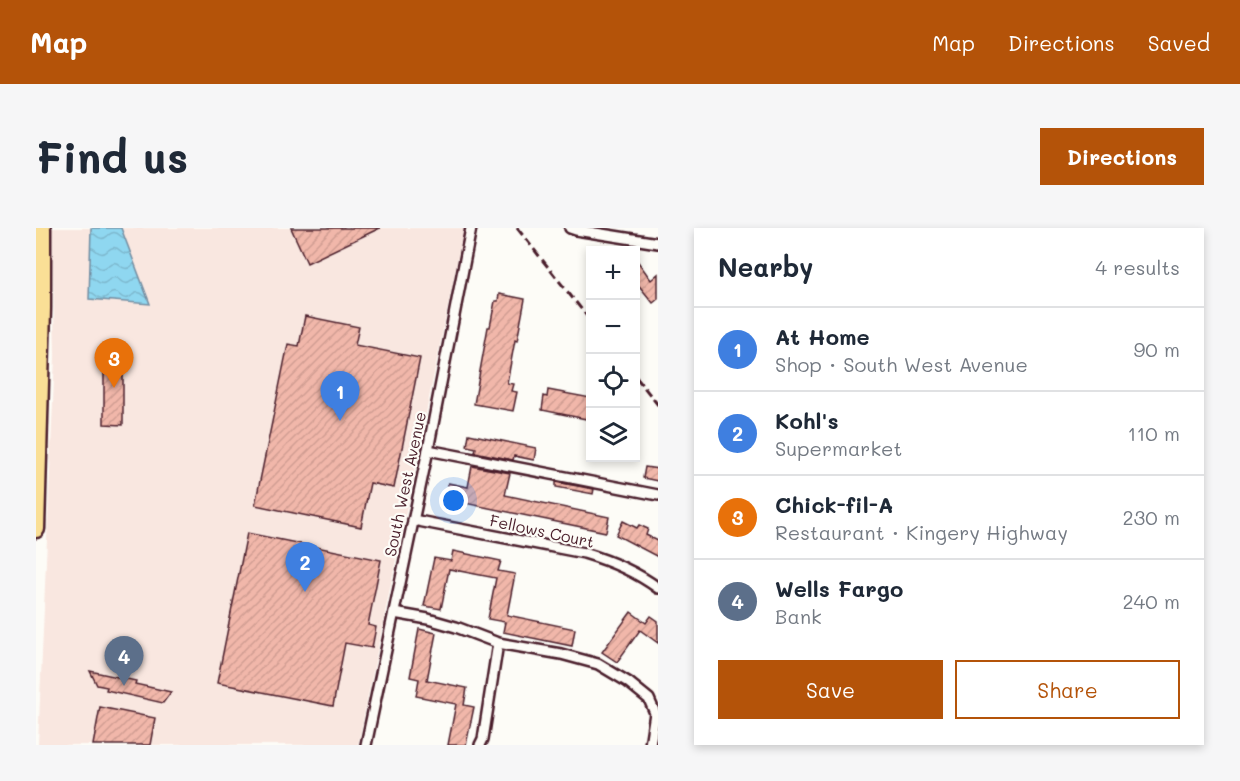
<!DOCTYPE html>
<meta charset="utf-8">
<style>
:root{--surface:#fff;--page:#f6f6f7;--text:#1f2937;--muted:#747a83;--line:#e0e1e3;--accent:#b45309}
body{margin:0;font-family:Mali,sans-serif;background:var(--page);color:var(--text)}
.controls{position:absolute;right:18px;top:18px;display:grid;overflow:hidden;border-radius:0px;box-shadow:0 3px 9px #0003}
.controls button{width:54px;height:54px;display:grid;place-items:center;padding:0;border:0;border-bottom:2px solid var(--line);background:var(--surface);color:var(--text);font:30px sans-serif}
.you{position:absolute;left:418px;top:273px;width:21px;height:21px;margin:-15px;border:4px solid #fff;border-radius:50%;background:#1a73e8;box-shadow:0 0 0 9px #1a73e833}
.badge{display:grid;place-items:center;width:39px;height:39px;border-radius:50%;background:var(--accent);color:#fff;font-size:20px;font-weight:700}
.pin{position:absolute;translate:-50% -50px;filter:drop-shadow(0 2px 3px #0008)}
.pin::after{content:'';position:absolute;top:32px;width:21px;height:18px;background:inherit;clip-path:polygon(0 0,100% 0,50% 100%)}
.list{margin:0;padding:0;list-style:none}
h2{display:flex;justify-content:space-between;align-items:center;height:78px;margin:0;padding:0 24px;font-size:26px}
h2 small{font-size:20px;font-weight:400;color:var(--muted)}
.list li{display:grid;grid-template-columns:39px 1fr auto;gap:18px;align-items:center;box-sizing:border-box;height:84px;padding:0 24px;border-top:2px solid var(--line)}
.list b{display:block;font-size:22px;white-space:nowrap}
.list p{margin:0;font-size:20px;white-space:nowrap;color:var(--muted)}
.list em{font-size:20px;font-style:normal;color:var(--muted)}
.actions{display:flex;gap:12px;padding:18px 24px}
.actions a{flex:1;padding:14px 0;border:2px solid var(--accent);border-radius:0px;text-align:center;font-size:21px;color:var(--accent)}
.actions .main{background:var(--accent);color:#fff}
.icon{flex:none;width:33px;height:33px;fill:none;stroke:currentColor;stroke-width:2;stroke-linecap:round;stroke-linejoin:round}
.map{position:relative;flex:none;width:622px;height:517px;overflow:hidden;border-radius:0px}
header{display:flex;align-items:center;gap:36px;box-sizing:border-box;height:84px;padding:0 30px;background:var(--accent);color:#fff}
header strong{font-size:28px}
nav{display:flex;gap:33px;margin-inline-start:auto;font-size:21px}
.intro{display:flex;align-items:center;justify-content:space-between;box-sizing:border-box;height:144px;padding:0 36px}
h1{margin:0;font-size:42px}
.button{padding:15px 27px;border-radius:0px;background:var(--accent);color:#fff;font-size:21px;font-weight:700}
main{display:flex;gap:36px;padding:0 36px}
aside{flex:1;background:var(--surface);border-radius:0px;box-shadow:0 3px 9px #0003}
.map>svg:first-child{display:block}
.built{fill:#f9e7e0}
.water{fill:url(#water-waves);stroke:#738da1;stroke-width:1.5}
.building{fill:url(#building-hatch);stroke:#4a1f2b;stroke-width:1.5}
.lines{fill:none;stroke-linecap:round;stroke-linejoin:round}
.street-casing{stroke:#4a1f2b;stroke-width:14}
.highway-casing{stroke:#4a1f2b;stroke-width:21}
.street{stroke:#fdfcf7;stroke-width:9}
.highway{stroke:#fadf96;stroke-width:16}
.rail{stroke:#4a1f2b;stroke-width:3;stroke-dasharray:9 4.5;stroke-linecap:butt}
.labels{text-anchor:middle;stroke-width:4.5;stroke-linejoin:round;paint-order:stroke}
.street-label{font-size:16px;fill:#4a1f2b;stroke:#fdfcf7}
</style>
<header>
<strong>Map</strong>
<nav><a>Map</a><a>Directions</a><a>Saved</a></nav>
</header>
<div class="intro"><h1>Find us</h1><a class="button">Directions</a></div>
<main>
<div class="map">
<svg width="622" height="517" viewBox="0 0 622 517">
<defs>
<pattern id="water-waves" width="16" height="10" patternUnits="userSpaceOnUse" patternTransform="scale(1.5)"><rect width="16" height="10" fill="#8fd7f0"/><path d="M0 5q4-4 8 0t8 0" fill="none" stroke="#7db8ce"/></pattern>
<pattern id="building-hatch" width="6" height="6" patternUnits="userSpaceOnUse" patternTransform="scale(1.5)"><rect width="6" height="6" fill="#f1b7aa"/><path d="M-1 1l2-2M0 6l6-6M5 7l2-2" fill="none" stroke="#d09d92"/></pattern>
</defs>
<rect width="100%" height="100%" fill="#fdfcf7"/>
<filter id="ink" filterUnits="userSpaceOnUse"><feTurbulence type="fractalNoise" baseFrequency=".0167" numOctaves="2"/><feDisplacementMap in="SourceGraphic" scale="12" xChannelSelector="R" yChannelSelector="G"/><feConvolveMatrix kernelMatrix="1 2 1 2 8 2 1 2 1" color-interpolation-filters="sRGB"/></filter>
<g filter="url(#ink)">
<polygon class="built" points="16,0 428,0 322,517 2,517 19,128"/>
<polygon class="water" points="55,0 85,0 114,76 53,71"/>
<g class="building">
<polygon points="255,0 344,0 271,35"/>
<polygon points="600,31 615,52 622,46 622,71 617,75 600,54"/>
<polygon points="463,66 489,71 481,113 479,112 471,155 477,156 475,163 481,164 477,183 438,176 452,99 454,99 459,73 462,73"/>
<polygon points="269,88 323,99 319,117 384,130 358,260 334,255 325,299 219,277 252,116 263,118"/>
<polygon points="68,136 87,137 87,197 68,196"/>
<polygon points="512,162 555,170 555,192 506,182 508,168 511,169"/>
<polygon points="433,206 500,220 498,232 478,228 477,232 439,224 440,220 431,218"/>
<polygon points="436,238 474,245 469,267 573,289 570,304 409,271 412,255 432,259"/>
<polygon points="609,239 622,241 622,253 607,250"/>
<polygon points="520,254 558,261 557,266 520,259"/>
<polygon points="587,293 601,300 603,297 612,301 610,307 622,313 622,329 580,307"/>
<polygon points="211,305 345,332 332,397 340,399 336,420 309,415 297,478 181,455"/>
<polygon points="417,323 465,333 462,343 479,346 471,387 539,401 536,418 467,404 469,394 452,391 460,350 413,341 405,381 388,378 398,330 415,333"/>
<polygon points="595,384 610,395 615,388 622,393 622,415 604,402 581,434 566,424"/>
<polygon points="383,401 400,405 391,452 431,460 428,477 438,479 430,517 412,517 420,476 380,468 383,451 374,449"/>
<polygon points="54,443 100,453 99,456 135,464 127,475 70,462 71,459 61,457"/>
<polygon points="64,479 119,490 114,517 57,517"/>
</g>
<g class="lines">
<g class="street-casing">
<g id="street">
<polyline points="534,0 540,2 622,15"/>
<polyline points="392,222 622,267"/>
<path d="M377 292 548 325C575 333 599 343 622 360"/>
<polyline points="358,385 392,391 420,399 462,415 525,426 562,436 592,454 613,471 619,485 614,517"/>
<polyline points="330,517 392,222 435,0"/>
<polyline points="444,517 447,511 462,415"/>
</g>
</g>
<g class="highway-casing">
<polyline id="highway" points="0,301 6,80 6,0"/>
</g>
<use href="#street" class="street"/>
<use href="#highway" class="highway"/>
<g class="rail">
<polyline points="481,0 554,92"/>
<polyline points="600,149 622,177"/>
</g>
</g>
</g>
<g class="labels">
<g class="street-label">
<text transform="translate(369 256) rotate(-78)" y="6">South West Avenue</text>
<text transform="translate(506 303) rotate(12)" y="6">Fellows Court</text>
</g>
</g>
</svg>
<div class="controls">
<button>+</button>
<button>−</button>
<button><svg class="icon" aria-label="locate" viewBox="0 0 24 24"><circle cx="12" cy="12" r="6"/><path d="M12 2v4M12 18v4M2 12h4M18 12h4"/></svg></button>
<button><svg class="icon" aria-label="layers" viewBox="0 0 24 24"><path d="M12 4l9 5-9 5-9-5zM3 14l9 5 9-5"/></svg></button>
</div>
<div class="you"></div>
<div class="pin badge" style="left:304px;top:193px;background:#3f7fe0">1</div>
<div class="pin badge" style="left:269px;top:364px;background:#3f7fe0">2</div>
<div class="pin badge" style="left:78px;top:160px;background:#e8710a">3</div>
<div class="pin badge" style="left:88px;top:458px;background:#5c6f8a">4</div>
</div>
<aside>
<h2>Nearby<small>4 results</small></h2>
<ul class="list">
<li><span class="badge" style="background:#3f7fe0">1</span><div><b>At Home</b><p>Shop · South West Avenue</p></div><em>90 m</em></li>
<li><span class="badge" style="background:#3f7fe0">2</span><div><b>Kohl's</b><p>Supermarket</p></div><em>110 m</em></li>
<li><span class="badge" style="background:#e8710a">3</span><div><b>Chick-fil-A</b><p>Restaurant · Kingery Highway</p></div><em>230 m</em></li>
<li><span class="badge" style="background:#5c6f8a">4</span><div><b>Wells Fargo</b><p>Bank</p></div><em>240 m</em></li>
</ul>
<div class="actions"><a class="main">Save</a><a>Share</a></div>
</aside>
</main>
